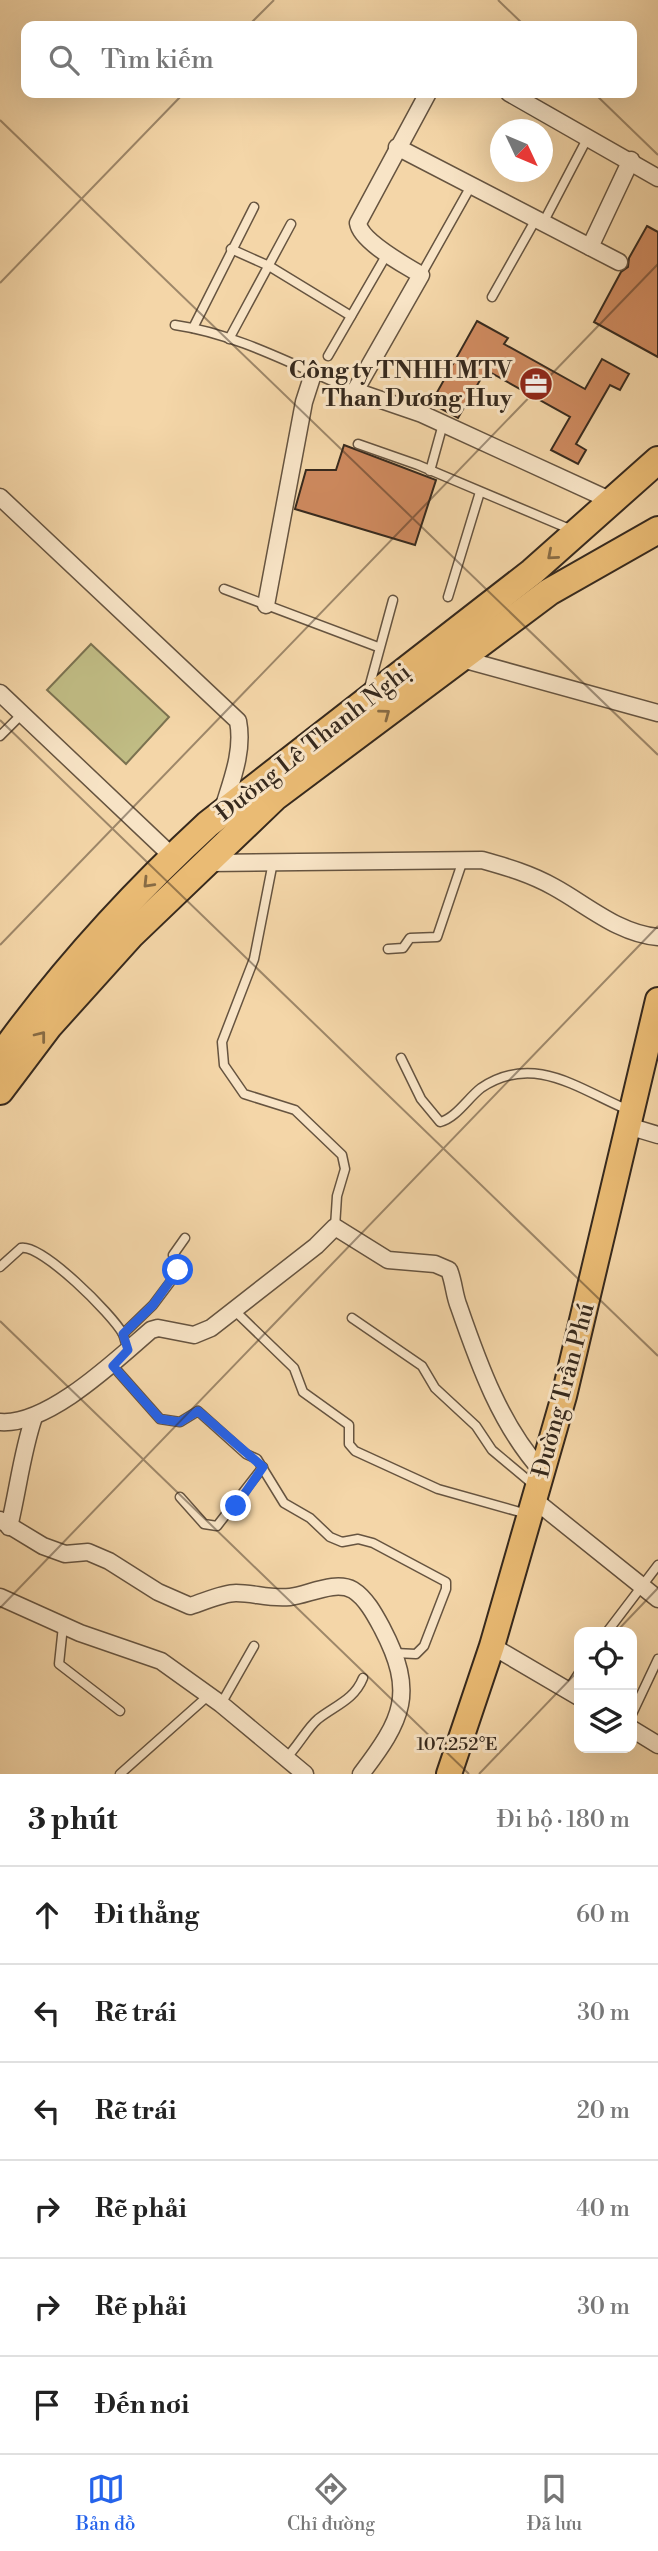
<!DOCTYPE html>
<html lang="vi">
<meta charset="utf-8">
<style>
:root{--surface:#fff;--page:#f2f2f2;--text:#222;--muted:#767676;--line:#e0e0e0;--accent:#2563eb}
body{margin:0;font-family:"Libre Bodoni",serif;background:var(--page);color:var(--text)}
.controls{position:absolute;right:21px;bottom:21px;display:grid;overflow:hidden;border-radius:14px;box-shadow:0 7px 28px #0002}
.controls button{width:63px;height:63px;display:grid;place-items:center;padding:0;border:0;border-bottom:2px solid var(--line);background:var(--surface);color:var(--text);font:35px sans-serif}
.compass{position:absolute;left:490px;top:119px;width:63px;height:63px;border-radius:50%;background:var(--surface);box-shadow:0 7px 28px #0002;rotate:134deg}
.stop{position:absolute;width:21px;height:21px;margin:-16px;border:5px solid #2563eb;border-radius:50%;background:#fff}
.stop.end{background:#2563eb;border-color:#fff;box-shadow:0 2px 7px #0008}
.list{margin:0;padding:0;list-style:none}
h2{display:flex;justify-content:space-between;align-items:center;height:91px;margin:0;padding:0 28px;font-size:30px}
h2 small{font-size:23px;font-weight:400;color:var(--muted)}
.list li{display:grid;grid-template-columns:46px 1fr auto;gap:21px;align-items:center;box-sizing:border-box;height:98px;padding:0 28px;border-top:2px solid var(--line)}
.list b{display:block;font-size:26px;white-space:nowrap}
.list em{font-size:23px;font-style:normal;color:var(--muted)}
.icon{flex:none;width:38px;height:38px;fill:none;stroke:currentColor;stroke-width:2;stroke-linecap:round;stroke-linejoin:round}
.map{position:relative;flex:none;width:658px;height:1774px;overflow:hidden}
.search{position:absolute;background:var(--surface);box-shadow:0 7px 28px #0002;left:21px;right:21px;top:21px;height:77px;display:flex;align-items:center;gap:18px;box-sizing:border-box;padding:0 24px;border-radius:14px;color:var(--muted);font-size:26px}
.sheet{height:679px;background:var(--surface)}
nav{display:flex;justify-content:space-around;align-items:center;box-sizing:border-box;height:98px;border-top:2px solid var(--line);background:var(--surface);font-size:19px;color:var(--muted)}
nav a{display:grid;justify-items:center;gap:4px}
nav .on{color:var(--accent)}
.map>svg:first-child{display:block}
.green{fill:#c0bc84;stroke:#7b7250;stroke-width:2}
.building{fill:#cf8a5f;stroke:#36291d;stroke-width:2}
.lines{fill:none;stroke-linecap:round;stroke-linejoin:round}
.service-casing{stroke:#665440;stroke-width:11}
.minor-casing{stroke:#665440;stroke-width:19}
.primary-casing{stroke:#36291d;stroke-width:28}
.trunk-casing{stroke:#36291d;stroke-width:30}
.service{stroke:#f8e4c6;stroke-width:8}
.minor{stroke:#f8e4c6;stroke-width:16}
.primary{stroke:#eabb74;stroke-width:24}
.trunk{stroke:#eabb74;stroke-width:26}
.oneway{stroke:#876b44}
.route{stroke:#2563eb;stroke-width:9}
.ticks{fill:none;stroke:#36291d;stroke-width:2;stroke-opacity:0.45}
.labels{text-anchor:middle;stroke-width:6;stroke-linejoin:round;paint-order:stroke}
.poi-label{font-size:24px;font-weight:bold;fill:#36291d;stroke:#f8e4c6;text-anchor:end}
.street-label{font-size:24px;fill:#36291d;stroke:#f8e4c6}
.ticks-label{font-size:18px;text-anchor:middle;fill:#36291d;stroke:#f8e4c6;stroke-width:6;stroke-linejoin:round;paint-order:stroke}
</style>
<div class="map">
<svg width="658" height="1774" viewBox="0 0 658 1774">
<rect width="100%" height="100%" fill="#f4d6a8"/>
<filter id="stains"><feTurbulence type="fractalNoise" baseFrequency=".00286" numOctaves="4"/><feColorMatrix values="0 0 0 0 .2 0 0 0 0 .09 0 0 0 0 .02 0 0 0 .5 -.17"/></filter>
<radialGradient id="worn" r=".72"><stop offset=".6" stop-color="#630" stop-opacity="0"/><stop offset="1" stop-color="#630" stop-opacity=".3"/></radialGradient>
<polygon class="green" points="91,644 169,717 126,764 47,690"/>
<g class="building">
<polygon points="647,226 658,232 658,357 594,322 621,272 628,267 629,258"/>
<polygon points="477,321 508,338 504,344 585,389 602,359 629,374 620,390 610,385 576,444 586,450 578,464 551,450 570,417 486,370 458,418 431,403"/>
<polygon points="344,445 436,480 415,545 295,509 306,470 336,470"/>
</g>
<g class="lines">
<g class="service-casing">
<g id="service">
<polyline points="543,223 588,137"/>
<polyline points="231,249 269,266 351,316"/>
<polyline points="421,275 471,186"/>
<polyline points="492,297 536,219"/>
<path d="M175 325C238 334 297 367 355 391"/>
<polyline points="193,328 254,207"/>
<polyline points="229,339 291,224"/>
<polyline points="328,356 387,254"/>
<polyline points="358,444 418,465 572,530"/>
<polyline points="430,471 443,424"/>
<polyline points="224,589 378,647"/>
<polyline points="448,597 480,492"/>
<polyline points="369,688 393,600"/>
<polyline points="0,736 22,714"/>
<polyline points="273,862 254,959 222,1042 224,1065 244,1094 295,1110 342,1155 345,1169 337,1196 335,1227"/>
<polyline points="388,949 403,948 410,938 437,937 463,860"/>
<path d="M401 1058 421 1099 440 1122C456 1118 468 1098 481 1088 533 1053 577 1088 628 1110"/>
<path d="M0 1267 21 1248C42 1244 112 1314 123 1334 125 1339 126 1345 128 1350"/>
<polyline points="234,1310 294,1368 303,1392 349,1425 349,1444 355,1451 438,1489 527,1514"/>
<polyline points="352,1318 422,1366 435,1388 476,1426 492,1450 535,1486"/>
<polyline points="123,1334 153,1305 177,1273 173,1255 185,1238"/>
<polyline points="113,1366 160,1419 180,1422 198,1411 246,1454 257,1459 284,1503 310,1518 330,1537 342,1542 358,1539 373,1543 446,1582 446,1589 424,1646 416,1654 395,1653"/>
<polyline points="180,1497 204,1524 217,1526 263,1467"/>
<polyline points="63,1626 59,1664 120,1711"/>
<polyline points="607,1632 658,1565"/>
<polyline points="568,1690 579,1673"/>
<polyline points="221,1704 254,1646"/>
<polyline points="632,1714 658,1659"/>
<path d="M285 1759C297 1748 307 1728 318 1719 336 1705 354 1700 363 1678"/>
<polyline points="120,1774 209,1695"/>
</g>
</g>
<g class="minor-casing">
<g id="minor">
<path d="M428 93 358 223C361 242 405 265 421 275L355 391 422 414 614 502"/>
<polyline points="509,93 658,178"/>
<polyline points="397,147 619,262"/>
<polyline points="590,247 631,160"/>
<path d="M0 497 238 721C244 752 231 782 222 812"/>
<polyline points="266,605 304,402 313,374"/>
<polyline points="462,659 658,713"/>
<polyline points="0,693 173,857"/>
<path d="M206 863 482 860C507 867 531 874 554 887 587 905 619 934 658 937"/>
<polyline points="628,1126 658,1135"/>
<path d="M0 1422C48 1426 116 1360 151 1330L158 1328 194 1335 211 1328 316 1246 335 1227 388 1260 435 1264 449 1270C454 1282 454 1295 459 1307 479 1365 501 1426 542 1471"/>
<polyline points="532,1498 658,1599"/>
<path d="M0 1520 43 1546 65 1554 88 1552 109 1561 158 1592 190 1606C204 1602 222 1593 236 1593 255 1593 268 1599 290 1597 308 1595 335 1580 353 1590 366 1598 375 1615 382 1628 416 1693 403 1719 361 1774"/>
<path d="M9 1527C18 1490 22 1452 34 1417"/>
<polyline points="0,1597 80,1633 161,1661 221,1704 305,1774"/>
<polyline points="492,1646 579,1697"/>
<polyline points="632,1729 658,1745"/>
</g>
</g>
<g class="primary-casing">
<polyline id="primary" points="449,1774 492,1646 564,1396 658,1000"/>
</g>
<g class="trunk-casing">
<g id="trunk">
<path d="M0 1057C61 972 131 895 208 824L532 572 658 460"/>
<polyline points="0,1091 49,1026 131,935 275,797 549,592 658,530"/>
</g>
</g>
<use href="#service" class="service"/>
<use href="#minor" class="minor"/>
<use href="#primary" class="primary"/>
<use href="#trunk" class="trunk"/>
</g>
<defs><path id="oneway-chevron" d="M-2-3.5L2.5 0L-2 3.5" fill="none" stroke-width="1.6" stroke-linecap="round" stroke-linejoin="round" transform="scale(1.75)"/></defs>
<g class="oneway">
<use href="#oneway-chevron" transform="translate(552 555) rotate(139)"/>
<use href="#oneway-chevron" transform="translate(385 714) rotate(-37)"/>
<use href="#oneway-chevron" transform="translate(148 883) rotate(134)"/>
<use href="#oneway-chevron" transform="translate(41 1036) rotate(-52)"/>
</g>
<g class="lines">
<polyline class="route" points="178,1270 153,1305 123,1334 128,1350 113,1366 160,1419 180,1422 198,1411 263,1467 236,1506"/>
</g>
<path class="ticks" d="M498 0 525 26M248 26 274 0M594 93 658 155M0 120 658 755M0 283 184 93M0 720 658 1356M0 945 658 264M0 1321 469 1774M0 1608 658 926M616 1632 658 1588M479 1774 579 1670"/>
<defs>
<g id="office-disc" transform="scale(1.75)"><circle r="9.5" fill="#8f2418" stroke="#f8e4c6"/><path d="M-6-3h4V-5.5h4V-3h4V5H-6ZM-1-4.5V-3h2v-1.5ZM-6 0V1H6V0Z" fill="#fff"/></g>
</defs>
<g fill-rule="evenodd">
<use href="#office-disc" x="536" y="384"/>
</g>
<g class="labels">
<g class="poi-label">
<text x="512" y="378">Công ty TNHH MTV<tspan x="512" dy="28">Than Dương Huy</tspan></text>
</g>
<g class="street-label">
<text transform="translate(313 742) rotate(-38)" y="8">Đường Lê Thanh Nghị</text>
<text transform="translate(563 1390) rotate(-75)" y="8">Đường Trần Phú</text>
</g>
</g>
<g class="ticks-label">
<text x="457" y="1750">107.252°E</text>
</g>
<rect width="100%" height="100%" filter="url(#stains)"/>
<rect width="100%" height="100%" fill="url(#worn)"/>
</svg>
<div class="controls">
<button><svg class="icon" aria-label="locate" viewBox="0 0 24 24"><circle cx="12" cy="12" r="6"/><path d="M12 2v4M12 18v4M2 12h4M18 12h4"/></svg></button>
<button><svg class="icon" aria-label="layers" viewBox="0 0 24 24"><path d="M12 4l9 5-9 5-9-5zM3 14l9 5 9-5"/></svg></button>
</div>
<svg class="compass" viewBox="-18 -18 36 36"><path d="M0-13l5 13h-10z" fill="#e53935"/><path d="M0 13l5-13h-10z" fill="#767676"/></svg>
<div class="stop" style="left:178px;top:1270px"></div>
<div class="stop end" style="left:236px;top:1506px"></div>
<div class="search"><svg class="icon" aria-label="search" viewBox="0 0 24 24"><circle cx="10" cy="10" r="6"/><path d="M15 15l6 6"/></svg>Tìm kiếm</div>
</div>
<section class="sheet">
<h2>3 phút<small>Đi bộ · 180 m</small></h2>
<ul class="list">
<li><svg class="icon" aria-label="ahead" viewBox="0 0 24 24"><path d="M12 20V5M6 11l6-6 6 6"/></svg><div><b>Đi thẳng</b></div><em>60 m</em></li>
<li><svg class="icon" aria-label="left" viewBox="0 0 24 24"><path d="M17 20v-9H6M10 6l-5 5 5 5"/></svg><div><b>Rẽ trái</b></div><em>30 m</em></li>
<li><svg class="icon" aria-label="left" viewBox="0 0 24 24"><path d="M17 20v-9H6M10 6l-5 5 5 5"/></svg><div><b>Rẽ trái</b></div><em>20 m</em></li>
<li><svg class="icon" aria-label="right" viewBox="0 0 24 24"><path d="M7 20v-9h11M14 6l5 5-5 5"/></svg><div><b>Rẽ phải</b></div><em>40 m</em></li>
<li><svg class="icon" aria-label="right" viewBox="0 0 24 24"><path d="M7 20v-9h11M14 6l5 5-5 5"/></svg><div><b>Rẽ phải</b></div><em>30 m</em></li>
<li><svg class="icon" aria-label="arrive" viewBox="0 0 24 24"><path d="M6 21V4h12l-3 4 3 4H6"/></svg><div><b>Đến nơi</b></div></li>
</ul>
</section>
<nav>
<a class="on"><svg class="icon" aria-label="map" viewBox="0 0 24 24"><path d="M3 6l6-2 6 2 6-2v14l-6 2-6-2-6 2zM9 4v14M15 6v14"/></svg>Bản đồ</a>
<a><svg class="icon" aria-label="directions" viewBox="0 0 24 24"><path d="M12 3l9 9-9 9-9-9zM9 14v-3h6M13 9l2 2-2 2"/></svg>Chỉ đường</a>
<a><svg class="icon" aria-label="saved" viewBox="0 0 24 24"><path d="M7 4h10v16l-5-4-5 4z"/></svg>Đã lưu</a>
</nav>
